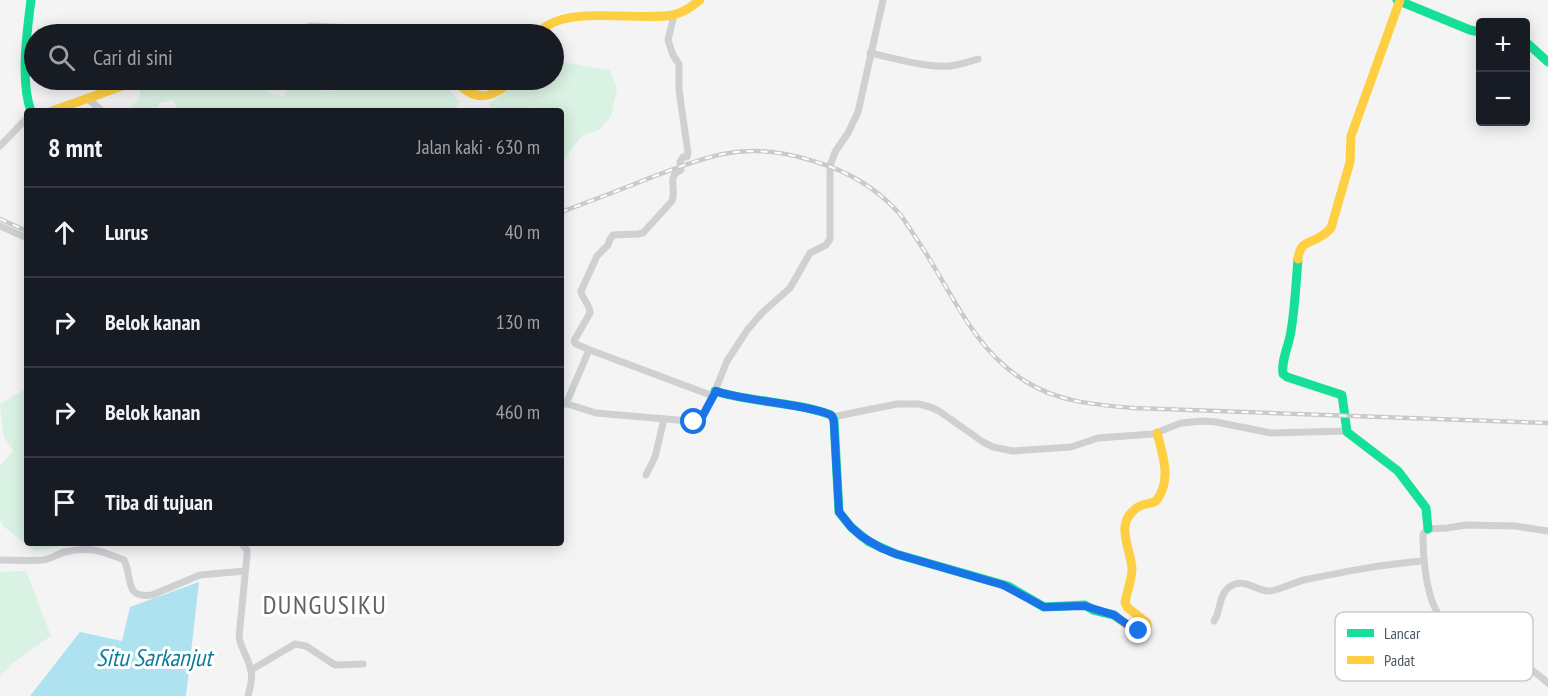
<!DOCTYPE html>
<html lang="id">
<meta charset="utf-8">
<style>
:root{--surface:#171b24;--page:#20242c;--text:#f1f3f6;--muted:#9ea1a6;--line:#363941}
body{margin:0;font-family:"PT Sans Narrow",sans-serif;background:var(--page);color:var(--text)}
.controls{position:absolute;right:18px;top:18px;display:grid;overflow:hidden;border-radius:6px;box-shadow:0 3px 15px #0003}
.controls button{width:54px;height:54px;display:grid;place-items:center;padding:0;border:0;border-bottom:2px solid var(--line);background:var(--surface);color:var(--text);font:30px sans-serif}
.stop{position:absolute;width:18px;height:18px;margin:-14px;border:4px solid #1a73e8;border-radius:50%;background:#fff}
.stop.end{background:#1a73e8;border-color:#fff;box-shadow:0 2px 6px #0008}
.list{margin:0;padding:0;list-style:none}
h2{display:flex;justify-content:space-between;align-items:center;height:78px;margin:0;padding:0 24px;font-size:26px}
h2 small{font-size:20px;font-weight:400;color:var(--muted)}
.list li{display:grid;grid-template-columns:39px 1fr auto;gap:18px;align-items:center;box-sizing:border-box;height:90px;padding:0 24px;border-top:2px solid var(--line)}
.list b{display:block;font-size:22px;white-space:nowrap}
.list em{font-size:20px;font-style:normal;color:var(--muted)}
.icon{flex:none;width:33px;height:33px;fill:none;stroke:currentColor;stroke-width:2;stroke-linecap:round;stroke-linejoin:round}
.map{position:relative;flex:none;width:1548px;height:696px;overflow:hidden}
.search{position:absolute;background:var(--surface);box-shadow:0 3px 15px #0003;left:24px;top:24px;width:540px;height:66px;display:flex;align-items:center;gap:15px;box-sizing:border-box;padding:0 21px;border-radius:33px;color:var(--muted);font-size:22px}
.panel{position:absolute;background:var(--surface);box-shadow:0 3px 15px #0003;left:24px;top:108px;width:540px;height:438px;border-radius:6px}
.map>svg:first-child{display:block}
.green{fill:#d9f2e3}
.water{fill:#aee2f0}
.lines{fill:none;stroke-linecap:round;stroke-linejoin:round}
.street{stroke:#ced0d2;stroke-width:7}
.fast{stroke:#16e098;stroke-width:9}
.slow{stroke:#ffcf43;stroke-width:9}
.rail-casing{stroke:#c9cacc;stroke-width:4.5}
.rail{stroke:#fff;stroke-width:2;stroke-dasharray:7;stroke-linecap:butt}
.route{stroke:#1a73e8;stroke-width:8}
.labels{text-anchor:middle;stroke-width:6;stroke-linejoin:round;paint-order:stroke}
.water-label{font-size:24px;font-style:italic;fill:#0c7c9b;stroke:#fff}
.quarter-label{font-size:26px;letter-spacing:1.5px;fill:#5f6368;stroke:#fff}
.key{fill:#fff;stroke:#c9ccd0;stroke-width:1.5}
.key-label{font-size:16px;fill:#4a5661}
</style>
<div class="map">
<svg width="1548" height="696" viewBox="0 0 1548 696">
<rect width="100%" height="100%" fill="#f4f4f4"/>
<g class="green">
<polygon points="556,61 610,70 617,89 611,117 599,130 582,136 570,151 561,165 561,111 492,111 489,104 523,80 554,80 554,62"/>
<path d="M141 80H258L269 93 283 96 293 84C315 90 336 96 357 84L358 80H430L450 91 460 102 453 111H177L174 100 160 103 154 111H126L138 100 140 93Z"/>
<polygon points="27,388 27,543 109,543 106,545 75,543 35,551 3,526 0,520 0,466 13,451 4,437 0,404"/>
<polygon points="26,571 51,636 14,662 0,676 0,572"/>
</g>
<polygon class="water" points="199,582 186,696 30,696 80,632 122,641 130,607"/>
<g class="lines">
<g class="street">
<path d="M674 15 668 40 673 55 679 64V90L688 153 687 157H683L680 162 681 170C666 176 677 188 672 201L643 233 638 234 613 235 610 239 608 245 597 256 581 291C582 299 590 304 590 313L574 341 576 344 590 350 713 396"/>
<polyline points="289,34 292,31 303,30 310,26 354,28"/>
<path d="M870 53C894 58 926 68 950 66 960 65 968 62 978 59"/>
<polyline points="87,98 102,111"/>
<polyline points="0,146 27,118"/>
<polyline points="0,226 27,238"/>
<polyline points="561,402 596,413 689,421 694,421 702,418 715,391 727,361 748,329 762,313 790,288 810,253 826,245 830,239 830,166 835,152 848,133 858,112 883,0"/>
<polyline points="566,404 589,350"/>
<polyline points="832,417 897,404 919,404 930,407 939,411 983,442 993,447 1013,451 1071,447 1098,438 1153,434 1181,423 1202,421 1216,422 1271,433 1346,431"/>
<polyline points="646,475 655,457 664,419"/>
<path d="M1548 531 1515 526 1466 525 1447 528 1428 529 1423 534C1423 558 1426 601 1442 619 1451 629 1470 634 1482 641 1505 653 1529 666 1548 683"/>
<path d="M241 543 247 550V555L239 637C241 649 249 659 251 671 253 679 250 688 248 696"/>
<path d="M0 560C14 560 29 561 43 560 51 559 57 554 65 552 89 546 102 551 124 560 133 576 123 599 152 595L200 575 245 571"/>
<path d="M1214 621C1221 611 1218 597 1228 588 1242 576 1255 590 1268 591 1275 592 1295 582 1304 580 1343 572 1383 564 1423 561"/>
<polyline points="1449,623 1483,622"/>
<polyline points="251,670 295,644 306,646 335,665 363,664"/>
</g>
<g class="fast">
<path d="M31 0C27 31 20 82 31 111"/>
<polyline points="1397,0 1470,30 1480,32"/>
<polyline points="1526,42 1548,62"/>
<path d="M1298 259C1296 283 1295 307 1291 331 1289 346 1281 359 1283 374L1287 377 1342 395 1347 432 1398 471 1426 508 1428 529"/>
<path d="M715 391C753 403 793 401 831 415L834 420 839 512 851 527 869 542 896 554 1008 586 1044 607 1085 605 1093 610 1114 615 1119 619"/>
</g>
<g class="slow">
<path d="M538 34C561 3 638 22 672 15 683 13 691 7 700 0"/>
<path d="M455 80C475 103 491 99 513 80"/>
<polyline points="52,111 139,80"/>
<path d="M1298 259C1300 240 1311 244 1323 235 1325 234 1330 229 1331 228L1350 162 1351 136 1400 0"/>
<path d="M1119 619 1135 630H1147V623L1127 607 1125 602C1127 592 1132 579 1132 569 1131 548 1113 523 1138 507 1143 504 1150 504 1156 501 1172 482 1163 454 1157 433"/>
</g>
<g class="rail-casing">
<g id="rail">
<path d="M561 212C588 202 615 192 642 181 668 171 695 160 723 154 753 148 785 152 813 161 845 170 875 187 898 212 905 220 910 229 916 238 950 287 971 348 1025 381 1057 402 1097 405 1134 408L1548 423"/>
<polyline points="0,219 27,231"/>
</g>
</g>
<use href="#rail" class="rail"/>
</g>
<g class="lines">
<path class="route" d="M694 422 702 417 716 391C737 400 821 406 832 416 834 419 834 422 834 425L839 512 851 527 861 536 881 548 896 554 1003 585 1044 607 1085 606 1114 615 1135 630 1139 631"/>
</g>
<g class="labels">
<g class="water-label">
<text x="154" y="666">Situ Sarkanjut</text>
</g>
<g class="quarter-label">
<text x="325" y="614">DUNGUSIKU</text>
</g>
</g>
<rect x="1335" y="612" width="198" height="69" rx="9" class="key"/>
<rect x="1347" y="629" width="27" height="8" fill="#16e098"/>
<rect x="1347" y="656" width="27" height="8" fill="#ffcf43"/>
<g class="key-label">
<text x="1384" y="639">Lancar</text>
<text x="1384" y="666">Padat</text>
</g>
</svg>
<div class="controls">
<button>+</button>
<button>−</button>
</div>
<div class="stop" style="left:694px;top:422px"></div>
<div class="stop end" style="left:1139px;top:631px"></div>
<div class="search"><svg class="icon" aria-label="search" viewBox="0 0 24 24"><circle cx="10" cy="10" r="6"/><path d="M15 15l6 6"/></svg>Cari di sini</div>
<section class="panel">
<h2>8 mnt<small>Jalan kaki · 630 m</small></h2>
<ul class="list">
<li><svg class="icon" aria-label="ahead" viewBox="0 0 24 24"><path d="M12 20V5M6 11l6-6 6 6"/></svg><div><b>Lurus</b></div><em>40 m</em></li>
<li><svg class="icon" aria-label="right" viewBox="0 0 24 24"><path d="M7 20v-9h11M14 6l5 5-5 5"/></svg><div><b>Belok kanan</b></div><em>130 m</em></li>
<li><svg class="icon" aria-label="right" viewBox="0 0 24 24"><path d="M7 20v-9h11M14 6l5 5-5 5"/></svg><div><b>Belok kanan</b></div><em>460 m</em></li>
<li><svg class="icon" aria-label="arrive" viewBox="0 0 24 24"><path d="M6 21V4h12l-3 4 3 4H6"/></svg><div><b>Tiba di tujuan</b></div></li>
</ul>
</section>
</div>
